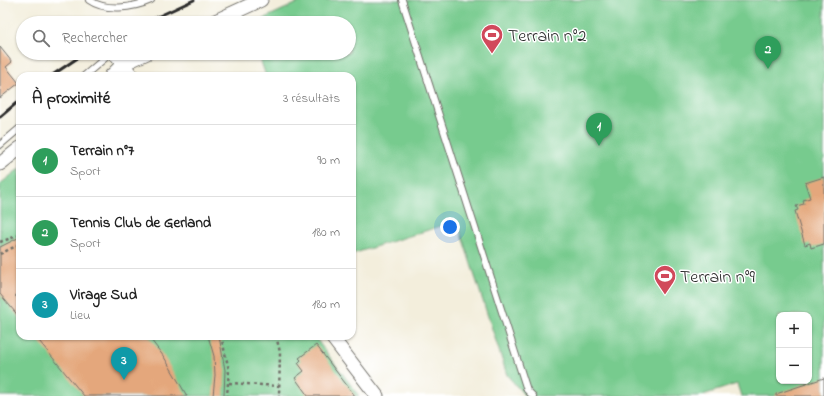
<!DOCTYPE html>
<html lang="fr">
<meta charset="utf-8">
<style>
:root{--surface:#fff;--page:#f2f2f2;--text:#222;--muted:#767676;--line:#e0e0e0;--accent:#d1495b}
body{margin:0;font-family:"Indie Flower",sans-serif;background:var(--page);color:var(--text)}
.controls{position:absolute;right:12px;bottom:12px;display:grid;overflow:hidden;border-radius:8px;box-shadow:0 1px 3px #0004}
.controls button{width:36px;height:36px;display:grid;place-items:center;padding:0;border:0;border-bottom:1px solid var(--line);background:var(--surface);color:var(--text);font:20px sans-serif}
.you{position:absolute;left:450px;top:227px;width:14px;height:14px;margin:-10px;border:3px solid #fff;border-radius:50%;background:#1a73e8;box-shadow:0 0 0 6px #1a73e833}
.badge{display:grid;place-items:center;width:26px;height:26px;border-radius:50%;background:var(--accent);color:#fff;font-size:13px;font-weight:700}
.pin{position:absolute;translate:-50% -33px;filter:drop-shadow(0 1px 2px #0008)}
.pin::after{content:'';position:absolute;top:21px;width:14px;height:12px;background:inherit;clip-path:polygon(0 0,100% 0,50% 100%)}
.list{margin:0;padding:0;list-style:none}
h2{display:flex;justify-content:space-between;align-items:center;height:52px;margin:0;padding:0 16px;font-size:17px}
h2 small{font-size:13px;font-weight:400;color:var(--muted)}
.list li{display:grid;grid-template-columns:26px 1fr auto;gap:12px;align-items:center;box-sizing:border-box;height:72px;padding:0 16px;border-top:1px solid var(--line)}
.list b{display:block;font-size:15px;white-space:nowrap}
.list p{margin:0;font-size:13px;white-space:nowrap;color:var(--muted)}
.list em{font-size:13px;font-style:normal;color:var(--muted)}
.icon{flex:none;width:22px;height:22px;fill:none;stroke:currentColor;stroke-width:2;stroke-linecap:round;stroke-linejoin:round}
.map{position:relative;flex:none;width:824px;height:396px;overflow:hidden}
.search{position:absolute;background:var(--surface);box-shadow:0 1px 3px #0004;left:16px;top:16px;width:340px;height:44px;display:flex;align-items:center;gap:10px;box-sizing:border-box;padding:0 14px;border-radius:22px;color:var(--muted);font-size:15px}
.panel{position:absolute;background:var(--surface);box-shadow:0 1px 3px #0004;left:16px;top:72px;width:340px;height:268px;border-radius:12px}
.map>svg:first-child{display:block}
.green{fill:#77cb8e;stroke:#517b5c;fill-rule:evenodd}
.building{fill:#e4a77b}
.lines{fill:none;stroke-linecap:round;stroke-linejoin:round}
.lane-casing{stroke:#716f69;stroke-width:8}
.street-casing{stroke:#716f69;stroke-width:15}
.path{stroke:#716f69;stroke-width:2.5;stroke-dasharray:3 3;stroke-linecap:butt}
.lane{stroke:#fff;stroke-width:6}
.street{stroke:#fff;stroke-width:13}
.rail{stroke:#2b2b2b;stroke-width:3}
.labels{text-anchor:middle;stroke-width:3;stroke-linejoin:round;paint-order:stroke}
.poi-label{font-size:18px;fill:#2b2b2b;stroke:#fff;text-anchor:start}
</style>
<div class="map">
<svg width="824" height="396" viewBox="0 0 824 396">
<rect width="100%" height="100%" fill="#fff"/>
<filter id="ink" filterUnits="userSpaceOnUse"><feTurbulence type="fractalNoise" baseFrequency=".025" numOctaves="2"/><feDisplacementMap in="SourceGraphic" scale="8" xChannelSelector="R" yChannelSelector="G"/><feConvolveMatrix kernelMatrix="1 2 1 2 8 2 1 2 1" color-interpolation-filters="sRGB"/></filter>
<filter id="wash" filterUnits="userSpaceOnUse"><feTurbulence type="fractalNoise" baseFrequency=".012" numOctaves="4" result="noise"/><feDisplacementMap in="SourceGraphic" scale="16" xChannelSelector="R" yChannelSelector="G"/><feGaussianBlur stdDeviation="0.9" result="paint"/><feColorMatrix in="noise" values="0 0 0 0 0 0 0 0 0 0 0 0 0 0 0 0 0 1.4 0 .05"/><feComposite in="paint" operator="in"/></filter>
<g filter="url(#wash)">
<rect width="100%" height="100%" fill="#f3eedc"/>
<g class="green">
<path d="M304 0H824V396H741L737 384 700 396H525L507 375 457 221 352 254V76H266L258 53H349V23H254ZM779 315H809V381H779Z"/>
<polygon points="20,168 20,336 314,336 359,396 0,396 0,184"/>
</g>
<g id="blocks">
<g class="building">
<polygon points="0,47 12,62 6,67 19,83 0,98"/>
<polygon points="824,177 824,244 811,248 810,243 805,245 795,211 798,210 796,206 804,204 803,200 810,198 805,183"/>
<polygon points="20,237 20,318 0,294 0,247"/>
<polygon points="35,336 148,336 164,357 187,396 84,396"/>
<polygon points="208,336 219,336 225,370 224,396 213,396 215,375 214,356"/>
<polygon points="316,345 355,396 308,396 295,378 304,371 298,363 301,360 299,358"/>
<polygon points="824,378 824,396 776,396 776,394"/>
</g>
</g>
</g>
<g filter="url(#ink)">
<use href="#blocks" fill-opacity="0" stroke="#716f69" stroke-width="1"/>
<g class="lines">
<g class="lane-casing">
<g id="lane">
<path d="M89 0C106 12 133 8 151 0"/>
<polyline points="402,0 527,390 533,396"/>
<polyline points="84,76 111,53"/>
<polyline points="0,145 20,128"/>
</g>
</g>
<g class="street-casing">
<g id="street">
<polyline points="211,23 261,0"/>
<polyline points="114,53 132,76"/>
<polyline points="111,76 123,64 147,53"/>
<polyline points="0,164 20,148"/>
<polyline points="331,336 377,396"/>
</g>
</g>
<g class="path">
<polyline points="0,242 20,235"/>
<polyline points="0,254 20,244"/>
<polyline points="16,297 20,291"/>
<polyline points="221,336 229,370 227,396"/>
<polyline points="276,336 280,352 279,396"/>
<polyline points="229,383 279,386"/>
</g>
<use href="#lane" class="lane"/>
<use href="#street" class="street"/>
<g class="rail">
<polyline points="144,23 194,0"/>
<polyline points="51,76 85,53"/>
<polyline points="0,117 20,100"/>
</g>
</g>
</g>
<defs>
<g id="stadium-pin" transform="scale(1.15)"><path d="M0 17L-7.5 6A9.5 9.5 0 1 1 7.5 6Z" fill="#d1495b" stroke="#fff"/><path d="M0-5a6.5 5 0 1 0 0 10a6.5 5 0 1 0 0-10ZM-3.5-1.8h7v3.6h-7Z" fill="#fff"/></g>
</defs>
<g fill-rule="evenodd">
<use href="#stadium-pin" x="492" y="35"/>
<use href="#stadium-pin" x="665" y="276"/>
</g>
<g class="labels">
<g class="poi-label">
<text x="508" y="41">Terrain n°2</text>
<text x="680" y="282">Terrain n°9</text>
</g>
</g>
</svg>
<div class="controls">
<button>+</button>
<button>−</button>
</div>
<div class="you"></div>
<div class="pin badge" style="left:599px;top:146px;background:#2e9e5b">1</div>
<div class="pin badge" style="left:768px;top:69px;background:#2e9e5b">2</div>
<div class="pin badge" style="left:124px;top:380px;background:#0f9aa8">3</div>
<div class="search"><svg class="icon" aria-label="search" viewBox="0 0 24 24"><circle cx="10" cy="10" r="6"/><path d="M15 15l6 6"/></svg>Rechercher</div>
<section class="panel">
<h2>À proximité<small>3 résultats</small></h2>
<ul class="list">
<li><span class="badge" style="background:#2e9e5b">1</span><div><b>Terrain n°7</b><p>Sport</p></div><em>90 m</em></li>
<li><span class="badge" style="background:#2e9e5b">2</span><div><b>Tennis Club de Gerland</b><p>Sport</p></div><em>180 m</em></li>
<li><span class="badge" style="background:#0f9aa8">3</span><div><b>Virage Sud</b><p>Lieu</p></div><em>180 m</em></li>
</ul>
</section>
</div>
